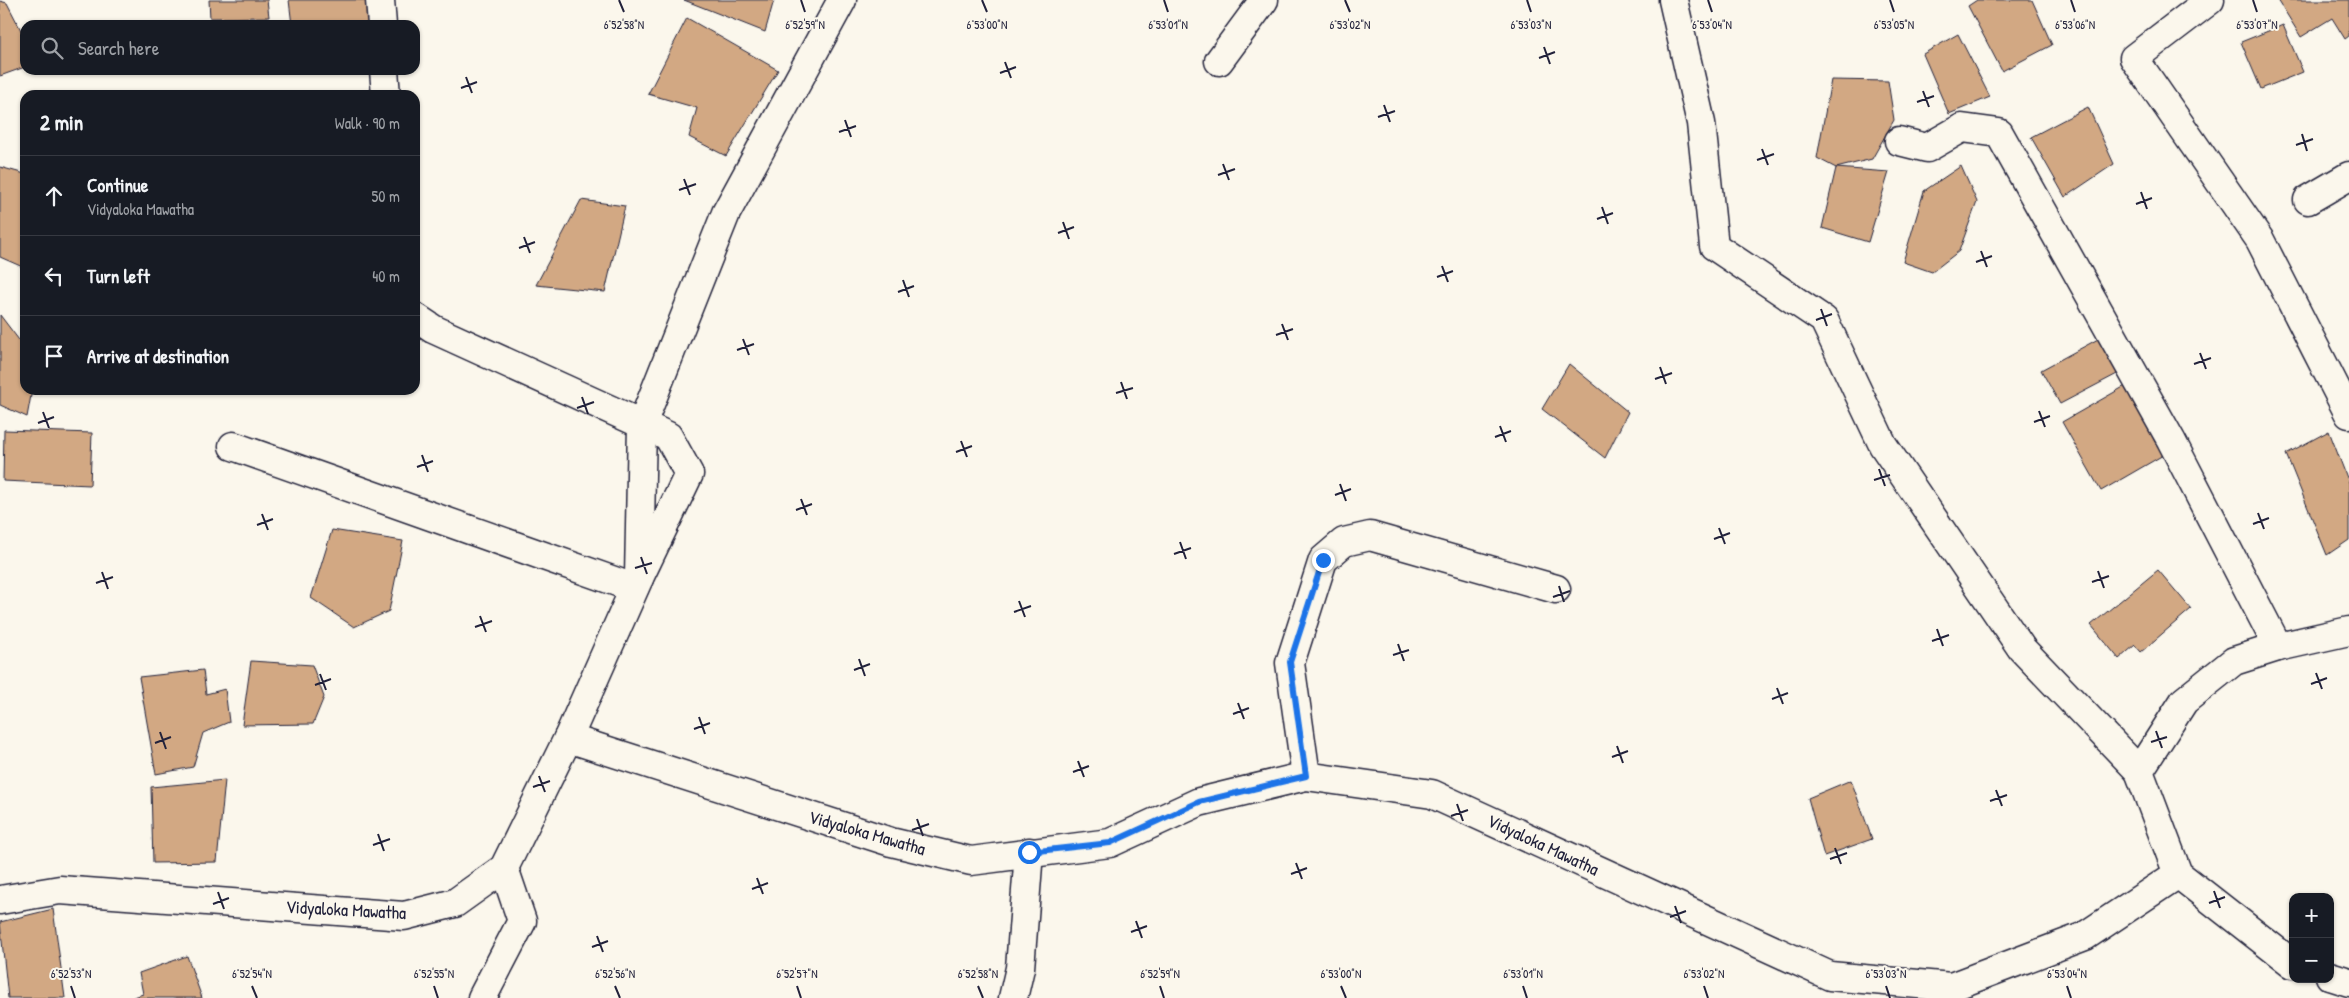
<!DOCTYPE html>
<meta charset="utf-8">
<style>
:root{--surface:#171b24;--page:#242831;--text:#f1f3f6;--muted:#9ea1a6;--line:#363941}
body{margin:0;font-family:"Patrick Hand",sans-serif;background:var(--page);color:var(--text)}
.controls{position:absolute;right:15px;bottom:15px;display:grid;overflow:hidden;border-radius:10px;box-shadow:0 1px 4px #0004}
.controls button{width:45px;height:45px;display:grid;place-items:center;padding:0;border:0;border-bottom:1px solid var(--line);background:var(--surface);color:var(--text);font:25px sans-serif}
.stop{position:absolute;width:15px;height:15px;margin:-11px;border:4px solid #1a73e8;border-radius:50%;background:#fff}
.stop.end{background:#1a73e8;border-color:#fff;box-shadow:0 1px 5px #0008}
.list{margin:0;padding:0;list-style:none}
h2{display:flex;justify-content:space-between;align-items:center;height:65px;margin:0;padding:0 20px;font-size:21px}
h2 small{font-size:16px;font-weight:400;color:var(--muted)}
.list li{display:grid;grid-template-columns:32px 1fr auto;gap:15px;align-items:center;box-sizing:border-box;height:80px;padding:0 20px;border-top:1px solid var(--line)}
.list b{display:block;font-size:19px;white-space:nowrap}
.list p{margin:0;font-size:16px;white-space:nowrap;color:var(--muted)}
.list em{font-size:16px;font-style:normal;color:var(--muted)}
.icon{flex:none;width:28px;height:28px;fill:none;stroke:currentColor;stroke-width:2;stroke-linecap:round;stroke-linejoin:round}
.map{position:relative;flex:none;width:2349px;height:998px;overflow:hidden}
.search{position:absolute;background:var(--surface);box-shadow:0 1px 4px #0004;left:20px;top:20px;width:400px;height:55px;display:flex;align-items:center;gap:12px;box-sizing:border-box;padding:0 18px;border-radius:15px;color:var(--muted);font-size:19px}
.panel{position:absolute;background:var(--surface);box-shadow:0 1px 4px #0004;left:20px;top:90px;width:400px;height:305px;border-radius:15px}
.map>svg:first-child{display:block}
.building{fill:#d2a883;stroke:#22223b}
.lines{fill:none;stroke-linecap:round;stroke-linejoin:round}
.street-casing{stroke:#22223b;stroke-width:31}
.street{stroke:#fbf7ec;stroke-width:28}
.route{stroke:#1a73e8;stroke-width:6}
.ticks{fill:none;stroke:#22223b;stroke-width:2}
.labels{text-anchor:middle;stroke-width:4;stroke-linejoin:round;paint-order:stroke}
.street-label{font-size:18px;fill:#22223b;stroke:#fbf7ec}
.ticks-label{font-size:12px;text-anchor:middle;fill:#22223b;stroke:#fbf7ec;stroke-width:4;stroke-linejoin:round;paint-order:stroke}
</style>
<div class="map">
<svg width="2349" height="998" viewBox="0 0 2349 998">
<rect width="100%" height="100%" fill="#fbf7ec"/>
<filter id="ink" filterUnits="userSpaceOnUse"><feTurbulence type="fractalNoise" baseFrequency=".02" numOctaves="2"/><feDisplacementMap in="SourceGraphic" scale="10" xChannelSelector="R" yChannelSelector="G"/><feConvolveMatrix kernelMatrix="1 2 1 2 8 2 1 2 1" color-interpolation-filters="sRGB"/></filter>
<g filter="url(#ink)">
<g class="building">
<polygon points="209,0 267,0 269,17 210,18"/>
<polygon points="289,0 367,0 368,25 292,25"/>
<polygon points="684,0 774,0 765,32"/>
<polygon points="1977,0 2032,0 2052,45 2002,71 1968,6"/>
<polygon points="2278,0 2349,0 2349,36 2345,39 2332,18 2301,37"/>
<polygon points="0,1 7,3 25,38 25,67 0,76"/>
<polygon points="687,18 778,70 726,156 689,137 697,108 648,94"/>
<polygon points="2283,25 2303,72 2261,89 2241,42"/>
<polygon points="1958,34 1990,97 1949,114 1923,54"/>
<polygon points="1831,80 1888,81 1894,120 1872,159 1836,168 1817,158"/>
<polygon points="2088,107 2114,164 2065,197 2031,137"/>
<polygon points="1961,166 1977,202 1959,251 1932,272 1903,262 1924,191"/>
<polygon points="0,167 25,174 25,268 0,257"/>
<polygon points="1836,168 1889,172 1868,242 1822,228"/>
<polygon points="581,200 625,206 605,292 536,285"/>
<polygon points="0,315 25,348 25,390 32,390 27,417 0,405"/>
<polygon points="2100,338 2119,373 2060,404 2041,370"/>
<polygon points="1569,364 1628,412 1605,458 1542,409"/>
<polygon points="2127,385 2165,454 2101,491 2062,422"/>
<polygon points="4,430 92,433 90,485 3,481"/>
<polygon points="2329,431 2349,483 2349,540 2327,555 2286,454"/>
<polygon points="332,530 403,541 389,611 354,627 311,598"/>
<polygon points="2158,570 2191,609 2141,652 2135,645 2119,659 2091,625"/>
<polygon points="251,661 312,665 324,697 313,724 242,725"/>
<polygon points="203,670 206,694 225,689 229,722 203,733 193,767 156,774 139,677"/>
<polygon points="225,780 217,862 153,863 151,787"/>
<polygon points="1851,780 1872,839 1824,856 1808,798"/>
<polygon points="53,909 65,998 8,998 0,922"/>
<polygon points="187,956 202,998 131,998 143,994 139,973"/>
</g>
<g class="lines">
<g class="street-casing">
<g id="street">
<polyline points="380,0 382,25"/>
<polyline points="1673,0 1701,123 1714,246 1824,320 1883,445 2022,649 2139,771"/>
<polyline points="2210,0 2134,58 2260,240 2349,414"/>
<polyline points="1219,61 1264,0"/>
<polyline points="384,70 386,95"/>
<polyline points="1899,141 1927,148 1962,128 1999,133 2171,440 2278,647"/>
<polyline points="2308,200 2349,176"/>
<polyline points="415,317 433,329 668,436 689,474 639,578 568,738"/>
<polyline points="233,446 634,588"/>
<polyline points="639,578 642,424 726,213 842,0"/>
<polyline points="1306,776 1290,663 1323,560 1344,542 1370,536 1556,589"/>
<polyline points="0,900 60,890 404,916 455,903 504,868 568,738 891,842 971,861 1110,843 1199,802 1306,776 1432,794 1830,976 1951,987 2085,936 2178,874"/>
<polyline points="2293,964 2178,874 2139,771 2184,701 2234,661 2278,647 2349,631"/>
<polyline points="2330,976 2349,982"/>
<polyline points="482,998 522,921 504,868"/>
<polyline points="1013,998 1020,968 1029,852"/>
</g>
</g>
<use href="#street" class="street"/>
</g>
</g>
<g class="lines" filter="url(#ink)">
<polyline class="route" points="1029,852 1110,843 1199,802 1306,776 1290,662 1323,560"/>
</g>
<path class="ticks" d="M619 0 624 12M801 0 805 12M982 0 987 12M1164 0 1168 12M1345 0 1350 12M1527 0 1531 12M1708 0 1712 12M1890 0 1894 12M2071 0 2075 12M2253 0 2257 12M1544 47 1550 64M1539 58 1555 52M1005 62 1011 78M1000 73 1016 67M466 77 472 93M461 88 477 82M1923 91 1929 107M1917 102 1934 96M1384 105 1390 122M1378 117 1395 111M845 120 851 137M839 132 856 126M2302 134 2307 151M2296 145 2313 139M1762 149 1768 165M1757 160 1774 154M1223 164 1229 180M1218 175 1235 169M684 179 690 195M679 190 696 184M2141 192 2147 209M2136 204 2152 198M1602 207 1608 224M1597 219 1613 213M1063 222 1069 239M1058 233 1074 227M524 237 530 253M519 248 535 242M1981 251 1987 267M1976 262 1992 256M1442 266 1448 282M1437 277 1453 271M903 280 909 297M898 292 914 286M1821 309 1827 326M1816 320 1832 314M1282 324 1288 340M1276 335 1293 329M743 339 749 355M737 350 754 344M2200 353 2206 369M2194 364 2211 358M1660 367 1666 384M1655 379 1672 373M1121 382 1127 399M1116 393 1133 388M582 397 588 414M577 408 594 402M2039 411 2045 427M43 412 49 428M2034 422 2050 416M38 423 54 417M1500 426 1506 442M1495 437 1511 431M961 441 967 457M956 452 972 446M422 455 428 472M417 467 433 461M1879 469 1885 486M1874 480 1890 475M1340 484 1346 501M1335 495 1351 489M801 499 807 515M796 510 812 504M2258 513 2264 529M262 514 268 530M2253 524 2269 518M257 525 273 519M1719 528 1725 544M1714 539 1730 533M1180 542 1186 559M1174 554 1191 548M641 557 647 574M635 568 652 563M2098 571 2104 588M102 572 108 589M2092 582 2109 576M96 583 113 577M1559 586 1564 602M1553 597 1570 591M1019 601 1025 617M1014 612 1031 606M480 616 486 632M475 627 492 621M1937 629 1943 646M1932 641 1949 635M1398 644 1404 661M1393 655 1409 650M859 659 865 676M854 670 870 664M2316 673 2322 689M320 674 326 690M2311 684 2327 678M315 685 331 679M1777 688 1783 704M1772 699 1788 693M1238 703 1244 719M1233 714 1249 708M699 717 705 734M694 729 710 723M2156 731 2162 748M160 732 166 749M2151 742 2167 737M155 743 171 737M1617 746 1623 763M1612 757 1628 751M1078 761 1084 777M1073 772 1089 766M539 776 545 792M533 787 550 781M1996 790 2002 806M1990 801 2007 795M1457 804 1463 821M1451 816 1468 810M917 819 923 836M912 830 929 824M378 834 384 851M373 845 390 839M1835 848 1841 864M1830 859 1847 853M1296 863 1302 879M1291 874 1307 868M757 878 763 894M752 889 768 883M2214 891 2220 908M218 892 224 909M2209 903 2225 897M213 904 229 898M1675 906 1681 923M1670 917 1686 911M1136 921 1142 938M1131 932 1147 926M597 936 603 952M592 947 608 941M71 986 75 998M252 986 257 998M434 986 438 998M615 986 620 998M797 986 801 998M978 986 983 998M1160 986 1164 998M1341 986 1346 998M1523 986 1527 998M1704 986 1708 998M1886 986 1890 998M2067 986 2071 998"/>
<g class="labels">
<g class="street-label">
<text transform="translate(867 833) rotate(16)" y="6">Vidyaloka Mawatha</text>
<text transform="translate(1543 845) rotate(25)" y="6">Vidyaloka Mawatha</text>
<text transform="translate(346 910) rotate(3)" y="6">Vidyaloka Mawatha</text>
</g>
</g>
<g class="ticks-label">
<text x="624" y="29">6°52'58"N</text>
<text x="805" y="29">6°52'59"N</text>
<text x="987" y="29">6°53'00"N</text>
<text x="1168" y="29">6°53'01"N</text>
<text x="1350" y="29">6°53'02"N</text>
<text x="1531" y="29">6°53'03"N</text>
<text x="1894" y="29">6°53'05"N</text>
<text x="2075" y="29">6°53'06"N</text>
<text x="1712" y="29">6°53'04"N</text>
<text x="2257" y="29">6°53'07"N</text>
<text x="71" y="978">6°52'53"N</text>
<text x="252" y="978">6°52'54"N</text>
<text x="434" y="978">6°52'55"N</text>
<text x="615" y="978">6°52'56"N</text>
<text x="797" y="978">6°52'57"N</text>
<text x="978" y="978">6°52'58"N</text>
<text x="1160" y="978">6°52'59"N</text>
<text x="1341" y="978">6°53'00"N</text>
<text x="1523" y="978">6°53'01"N</text>
<text x="1704" y="978">6°53'02"N</text>
<text x="1886" y="978">6°53'03"N</text>
<text x="2067" y="978">6°53'04"N</text>
</g>
</svg>
<div class="controls">
<button>+</button>
<button>−</button>
</div>
<div class="stop" style="left:1029px;top:852px"></div>
<div class="stop end" style="left:1323px;top:560px"></div>
<div class="search"><svg class="icon" aria-label="search" viewBox="0 0 24 24"><circle cx="10" cy="10" r="6"/><path d="M15 15l6 6"/></svg>Search here</div>
<section class="panel">
<h2>2 min<small>Walk · 90 m</small></h2>
<ul class="list">
<li><svg class="icon" aria-label="ahead" viewBox="0 0 24 24"><path d="M12 20V5M6 11l6-6 6 6"/></svg><div><b>Continue</b><p>Vidyaloka Mawatha</p></div><em>50 m</em></li>
<li><svg class="icon" aria-label="left" viewBox="0 0 24 24"><path d="M17 20v-9H6M10 6l-5 5 5 5"/></svg><div><b>Turn left</b></div><em>40 m</em></li>
<li><svg class="icon" aria-label="arrive" viewBox="0 0 24 24"><path d="M6 21V4h12l-3 4 3 4H6"/></svg><div><b>Arrive at destination</b></div></li>
</ul>
</section>
</div>
